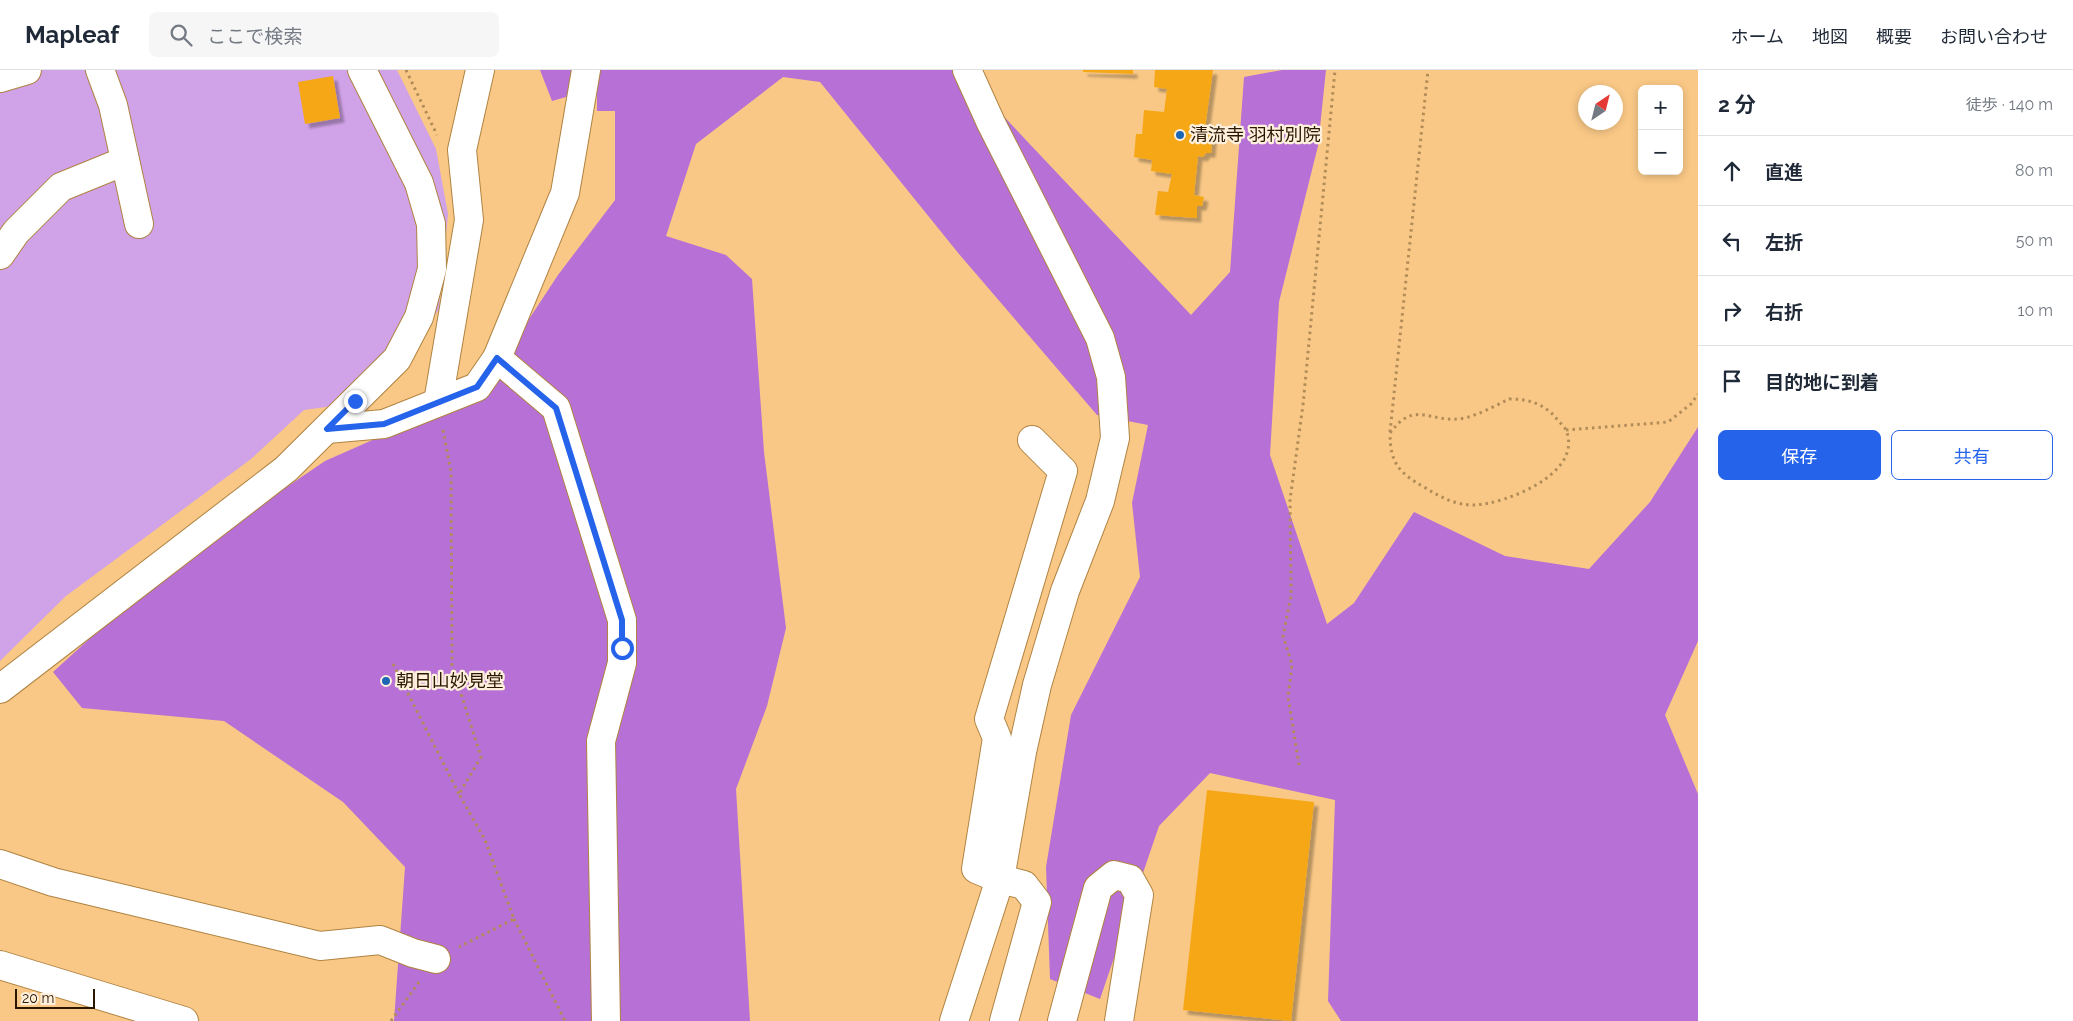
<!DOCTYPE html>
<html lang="ja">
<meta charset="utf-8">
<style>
:root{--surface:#fff;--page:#f6f6f7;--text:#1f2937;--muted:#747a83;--line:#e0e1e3;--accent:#2563eb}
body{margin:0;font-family:Raleway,"Noto Sans JP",sans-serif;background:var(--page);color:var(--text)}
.controls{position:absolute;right:15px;top:15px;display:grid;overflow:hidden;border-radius:8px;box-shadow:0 2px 8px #0003}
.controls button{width:45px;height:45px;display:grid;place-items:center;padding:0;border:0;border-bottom:1px solid var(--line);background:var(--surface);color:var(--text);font:25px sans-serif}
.compass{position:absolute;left:1578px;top:15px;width:45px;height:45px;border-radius:50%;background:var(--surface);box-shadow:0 2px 8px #0003;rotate:35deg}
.scale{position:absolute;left:15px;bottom:12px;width:80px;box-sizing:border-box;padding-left:5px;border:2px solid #291700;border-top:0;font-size:14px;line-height:18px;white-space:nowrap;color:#291700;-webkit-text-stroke:4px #fff0dd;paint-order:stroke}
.stop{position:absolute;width:15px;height:15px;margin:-11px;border:4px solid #2563eb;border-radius:50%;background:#fff}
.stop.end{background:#2563eb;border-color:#fff;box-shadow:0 1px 5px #0008}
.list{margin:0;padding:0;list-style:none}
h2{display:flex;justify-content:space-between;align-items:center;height:65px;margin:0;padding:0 20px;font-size:21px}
h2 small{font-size:16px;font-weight:400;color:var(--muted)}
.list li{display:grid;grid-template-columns:32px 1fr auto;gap:15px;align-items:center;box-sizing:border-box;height:70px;padding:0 20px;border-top:1px solid var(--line)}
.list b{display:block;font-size:19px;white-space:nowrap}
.list em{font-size:16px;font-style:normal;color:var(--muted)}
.actions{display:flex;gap:10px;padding:15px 20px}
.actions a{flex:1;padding:11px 0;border:1px solid var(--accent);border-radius:8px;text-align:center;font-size:18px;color:var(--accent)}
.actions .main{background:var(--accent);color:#fff}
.icon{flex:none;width:28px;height:28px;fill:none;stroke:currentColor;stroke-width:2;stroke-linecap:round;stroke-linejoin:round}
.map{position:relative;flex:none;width:1698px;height:951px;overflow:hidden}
header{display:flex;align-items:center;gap:30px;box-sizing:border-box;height:70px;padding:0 25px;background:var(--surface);border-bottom:1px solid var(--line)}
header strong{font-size:24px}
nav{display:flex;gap:28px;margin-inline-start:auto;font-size:18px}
.search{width:350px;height:45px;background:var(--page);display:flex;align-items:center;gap:12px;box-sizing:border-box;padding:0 18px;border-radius:8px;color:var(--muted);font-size:19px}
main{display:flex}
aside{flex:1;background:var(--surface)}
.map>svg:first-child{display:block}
.green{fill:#d0a2e7}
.forest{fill:#b670d6}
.building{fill:#f5a717;filter:url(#shadow)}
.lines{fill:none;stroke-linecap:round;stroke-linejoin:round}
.minor-casing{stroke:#b08342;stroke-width:30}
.path{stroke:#b28c58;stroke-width:3;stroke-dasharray:2.5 4;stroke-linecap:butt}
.minor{stroke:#fff;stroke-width:28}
.route{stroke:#2563eb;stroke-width:6}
.poi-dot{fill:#1d66b6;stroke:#fff0dd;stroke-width:2}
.labels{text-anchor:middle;stroke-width:4.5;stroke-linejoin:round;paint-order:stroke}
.poi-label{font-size:18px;fill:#291700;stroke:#fff0dd;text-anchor:start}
</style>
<header>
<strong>Mapleaf</strong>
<div class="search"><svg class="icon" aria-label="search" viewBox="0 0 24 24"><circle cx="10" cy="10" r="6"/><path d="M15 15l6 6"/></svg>ここで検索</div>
<nav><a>ホーム</a><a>地図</a><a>概要</a><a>お問い合わせ</a></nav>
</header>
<main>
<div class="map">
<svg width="1698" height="951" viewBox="0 0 1698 951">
<defs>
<filter id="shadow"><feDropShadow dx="4.5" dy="4.5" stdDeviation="1" flood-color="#0004"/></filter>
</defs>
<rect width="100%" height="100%" fill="#f9c886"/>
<polygon class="green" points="0,0 397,0 436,79 448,144 439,239 377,330 304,340 251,389 66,526 0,591"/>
<polygon class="forest" points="540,0 960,0 1191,245 1230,202 1244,7 1282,0 1326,0 1318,76 1279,232 1270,385 1327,554 1354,533 1414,442 1505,486 1589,499 1650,432 1698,357 1698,571 1665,645 1698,724 1698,951 1341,951 1328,931 1335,730 1210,703 1159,756 1100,929 1050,909 1046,797 1071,645 1140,507 1132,433 1148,355 1097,345 959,184 820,12 783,7 696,74 666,166 726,185 752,209 764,382 786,558 767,636 736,719 750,951 394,951 405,797 343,732 224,651 82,638 53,602 165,500 325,391 481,322 558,205 615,130 615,41 597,41 597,18 552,31"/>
<g class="building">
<polygon points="1083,0 1133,0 1133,4 1083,2"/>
<polygon points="1155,0 1213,0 1205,58 1213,60 1211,83 1206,83 1203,87 1198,86 1194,125 1204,127 1202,136 1197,136 1197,148 1155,145 1158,121 1168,122 1172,104 1151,101 1152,90 1134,87 1136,64 1142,64 1144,40 1164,42 1167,19 1154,17"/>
<polygon points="333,6 340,48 305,54 298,12"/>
<polygon points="1207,720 1314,732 1291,951 1183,940"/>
</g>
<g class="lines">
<g class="minor-casing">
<g id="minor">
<polyline points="100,0 113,35 139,154"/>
<polyline points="0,8 27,0"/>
<polyline points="0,185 16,162 61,117 125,91"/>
<polyline points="497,288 556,338 622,550 622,593 601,671 606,951"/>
<polyline points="438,332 469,150 462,80 480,0"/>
<polyline points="327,359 384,354 477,317 497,288 565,123 586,0"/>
<polyline points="0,619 286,399 397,289 419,247 432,199 431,154 419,113 362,0"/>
<polyline points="0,794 53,812 320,876 380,870 413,883 436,889"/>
<polyline points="0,895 184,951"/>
<polyline points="954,951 1000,809 1022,682 1037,615 1065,521 1100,431 1115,368 1111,307 1100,268 991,53 967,0"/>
<polyline points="1004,951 1037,832 1024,815 1000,809 976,799 997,668 989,649 1063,401 1032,370"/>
<polyline points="1062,951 1098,818 1114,805 1130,809 1139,825 1119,951"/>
</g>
</g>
<g class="path">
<polyline points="406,0 437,65"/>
<path d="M1509 329C1528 329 1543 333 1556 348 1559 352 1564 356 1566 360 1584 404 1505 434 1474 435 1455 435 1440 427 1424 417 1399 403 1390 393 1390 363 1416 328 1430 355 1465 348 1480 344 1495 336 1509 329Z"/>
<polyline points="443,360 451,402 452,595 481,687 459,724 485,770 514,849 459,877"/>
<polyline points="1566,360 1668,352 1691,334 1698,324"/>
<polyline points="1390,362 1428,0"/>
<polyline points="393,594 459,724"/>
<polyline points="1299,695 1288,627 1292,594 1283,566 1291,526 1290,430 1303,335 1335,0"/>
<polyline points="514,849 565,951"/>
<polyline points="391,951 419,912"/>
</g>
<use href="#minor" class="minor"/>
</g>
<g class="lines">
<polyline class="route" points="355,331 327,359 384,354 477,317 497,288 556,338 622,550 622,578"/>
</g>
<g class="poi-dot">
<circle cx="1180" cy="65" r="5"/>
<circle cx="386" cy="611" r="5"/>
</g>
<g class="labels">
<g class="poi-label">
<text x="1190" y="71">清流寺 羽村別院</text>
<text x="396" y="617">朝日山妙見堂</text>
</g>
</g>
</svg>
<div class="controls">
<button>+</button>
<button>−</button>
</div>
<svg class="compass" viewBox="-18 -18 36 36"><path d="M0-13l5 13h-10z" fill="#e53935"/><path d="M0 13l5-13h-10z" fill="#747a83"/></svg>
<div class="scale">20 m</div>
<div class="stop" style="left:622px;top:578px"></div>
<div class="stop end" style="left:355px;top:331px"></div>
</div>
<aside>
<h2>2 分<small>徒歩 · 140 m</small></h2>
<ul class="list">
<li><svg class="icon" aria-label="ahead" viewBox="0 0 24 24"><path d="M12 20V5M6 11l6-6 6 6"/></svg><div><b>直進</b></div><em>80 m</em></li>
<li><svg class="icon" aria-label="left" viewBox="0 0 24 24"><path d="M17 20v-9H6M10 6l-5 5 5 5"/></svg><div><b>左折</b></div><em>50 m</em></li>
<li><svg class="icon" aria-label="right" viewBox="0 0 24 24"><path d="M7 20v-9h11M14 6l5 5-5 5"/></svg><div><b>右折</b></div><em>10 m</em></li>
<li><svg class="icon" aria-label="arrive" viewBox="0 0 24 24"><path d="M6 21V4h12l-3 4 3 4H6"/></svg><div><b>目的地に到着</b></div></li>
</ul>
<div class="actions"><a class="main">保存</a><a>共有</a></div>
</aside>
</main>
